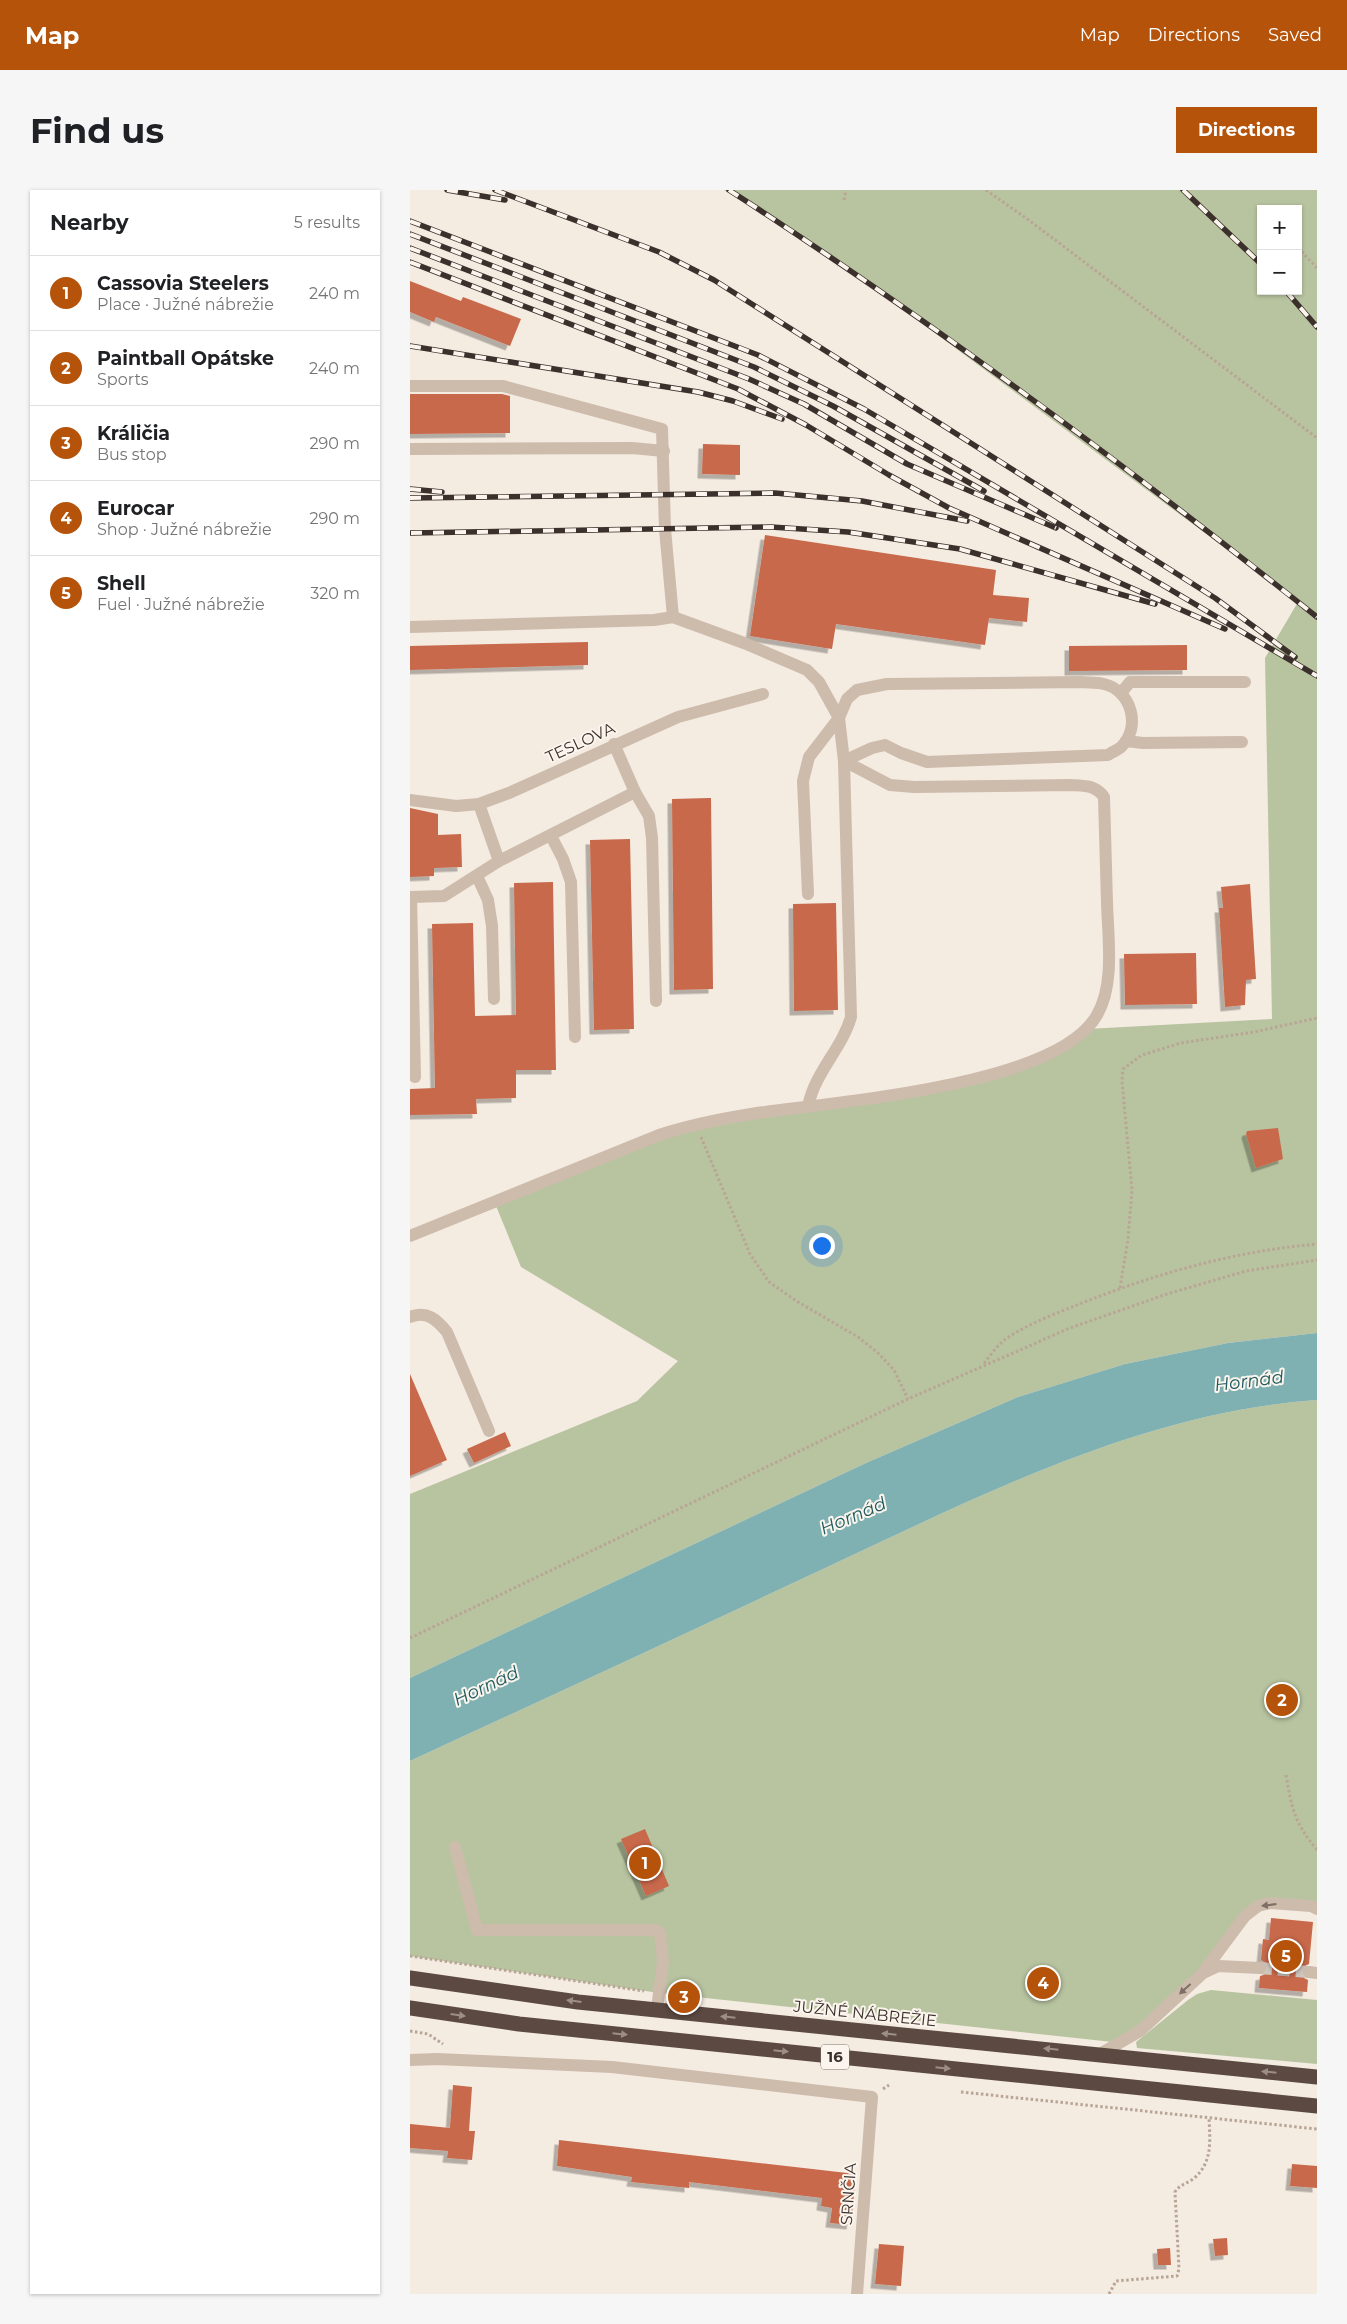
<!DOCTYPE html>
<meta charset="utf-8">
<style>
:root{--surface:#fff;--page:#f6f6f6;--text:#202124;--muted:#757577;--line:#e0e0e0;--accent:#b45309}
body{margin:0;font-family:Montserrat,sans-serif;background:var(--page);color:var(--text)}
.controls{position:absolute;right:15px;top:15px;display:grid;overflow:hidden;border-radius:0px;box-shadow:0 1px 4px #0004}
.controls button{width:45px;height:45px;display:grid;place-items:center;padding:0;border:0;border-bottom:1px solid var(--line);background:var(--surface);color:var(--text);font:25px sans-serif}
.you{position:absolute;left:411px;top:1055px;width:18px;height:18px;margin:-12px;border:4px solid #fff;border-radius:50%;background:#1a73e8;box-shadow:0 0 0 8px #1a73e833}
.badge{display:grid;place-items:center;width:32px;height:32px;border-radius:50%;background:var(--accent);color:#fff;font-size:16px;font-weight:700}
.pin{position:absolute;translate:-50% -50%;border:2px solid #fff;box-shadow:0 1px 5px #0006}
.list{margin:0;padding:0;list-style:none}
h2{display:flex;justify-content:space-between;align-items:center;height:65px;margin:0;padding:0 20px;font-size:21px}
h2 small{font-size:16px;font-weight:400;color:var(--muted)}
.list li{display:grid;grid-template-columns:32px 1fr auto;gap:15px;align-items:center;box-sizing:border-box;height:75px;padding:0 20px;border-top:1px solid var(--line)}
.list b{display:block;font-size:19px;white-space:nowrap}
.list p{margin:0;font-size:16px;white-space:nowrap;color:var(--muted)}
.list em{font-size:16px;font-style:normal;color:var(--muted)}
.map{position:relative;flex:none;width:907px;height:2104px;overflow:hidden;border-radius:0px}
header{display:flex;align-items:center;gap:30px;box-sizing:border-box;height:70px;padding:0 25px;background:var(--accent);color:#fff}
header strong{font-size:24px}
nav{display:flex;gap:28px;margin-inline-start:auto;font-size:18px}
.intro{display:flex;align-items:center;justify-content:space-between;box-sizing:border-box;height:120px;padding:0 30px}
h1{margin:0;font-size:35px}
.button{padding:12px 22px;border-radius:0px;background:var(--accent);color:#fff;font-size:18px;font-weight:700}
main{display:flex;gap:30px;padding:0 30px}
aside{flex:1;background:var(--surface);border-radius:0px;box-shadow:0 1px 4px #0004}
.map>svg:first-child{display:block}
.green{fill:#b8c4a0;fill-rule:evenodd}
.water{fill:#7fb0b2}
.building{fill:#c8694b;filter:url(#shadow)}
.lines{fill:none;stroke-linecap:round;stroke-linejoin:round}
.minor-tunnel{stroke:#cfc6bd;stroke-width:12;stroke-dasharray:12 6;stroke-linecap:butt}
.path{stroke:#b9a596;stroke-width:3;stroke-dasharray:2.5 2.5;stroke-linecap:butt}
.minor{stroke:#cdbbac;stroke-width:12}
.highway{stroke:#5c4a42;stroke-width:15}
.rail-casing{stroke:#3b302b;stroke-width:5.5}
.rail{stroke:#fbf5ee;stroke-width:4;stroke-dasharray:11;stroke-linecap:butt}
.oneway{fill:#7d6f65}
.oneway2{fill:#9c8e87}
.labels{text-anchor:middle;stroke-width:4;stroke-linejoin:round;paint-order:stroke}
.shield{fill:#fbf5ee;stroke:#756b66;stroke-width:1}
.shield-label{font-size:15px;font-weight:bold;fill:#3b302b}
.street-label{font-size:16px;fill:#3b302b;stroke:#fbf5ee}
.water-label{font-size:18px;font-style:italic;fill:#1f5a5e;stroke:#fbf5ee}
</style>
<header>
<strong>Map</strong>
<nav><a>Map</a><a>Directions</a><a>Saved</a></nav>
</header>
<div class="intro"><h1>Find us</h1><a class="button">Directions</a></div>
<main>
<aside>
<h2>Nearby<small>5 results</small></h2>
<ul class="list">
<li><span class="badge">1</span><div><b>Cassovia Steelers</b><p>Place · Južné nábrežie</p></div><em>240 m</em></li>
<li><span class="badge">2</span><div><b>Paintball Opátske</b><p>Sports</p></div><em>240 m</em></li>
<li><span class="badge">3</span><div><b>Králičia</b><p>Bus stop</p></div><em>290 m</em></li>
<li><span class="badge">4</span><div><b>Eurocar</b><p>Shop · Južné nábrežie</p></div><em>290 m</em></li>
<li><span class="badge">5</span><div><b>Shell</b><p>Fuel · Južné nábrežie</p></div><em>320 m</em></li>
</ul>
</aside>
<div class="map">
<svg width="907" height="2104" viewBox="0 0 907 2104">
<defs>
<filter id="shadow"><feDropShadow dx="-4.5" dy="4.5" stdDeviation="0" flood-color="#0004"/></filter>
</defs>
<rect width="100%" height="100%" fill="#f4ebe1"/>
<g class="green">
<path d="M314 0H907V1143L818 1153 715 1174 608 1207 456 1273 0 1488V1304L227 1211 268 1171 111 1077 84 1011 249 945 597 880 677 839 862 829 855 468 888 412 440 80ZM851 19H888V101H851Z"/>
<path d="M907 1210V1719L848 1716 793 1783 712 1853 249 1803 0 1766V1571C137 1508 274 1444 411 1380 568 1307 731 1222 907 1210Z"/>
<polygon points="801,1800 907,1810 907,1874 727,1858 726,1852 778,1810 787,1804"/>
</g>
<path class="water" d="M907 1143V1210C731 1222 568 1307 411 1380 274 1444 137 1508 0 1571V1488L456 1273 608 1207 715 1174 818 1153Z"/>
<g class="building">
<polygon points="0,91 51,111 53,107 111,129 100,156 26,127 24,132 0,122"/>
<polygon points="0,204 92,204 100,206 100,243 0,244"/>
<polygon points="293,254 330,255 330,285 292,284"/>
<polygon points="355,345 586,380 583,405 619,408 617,432 579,428 575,455 426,434 422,459 340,446"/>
<polygon points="178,452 178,475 0,480 0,456"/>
<polygon points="777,455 777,480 659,481 659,456"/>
<polygon points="299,608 301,608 303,799 264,800 262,609"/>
<polygon points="0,618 28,624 28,645 51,644 52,677 24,678 24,686 0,687"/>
<polygon points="220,649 224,839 184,840 180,650"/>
<polygon points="143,692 146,880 106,880 106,908 66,909 67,924 0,925 0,899 25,898 22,734 63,733 65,826 106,825 104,693"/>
<polygon points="840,694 846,789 836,790 835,815 815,817 809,718 813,718 811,697"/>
<polygon points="426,713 428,820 384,821 383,714"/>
<polygon points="786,763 787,814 715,815 714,764"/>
<polygon points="868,938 873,969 846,978 836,944 837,941"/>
<polygon points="0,1184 37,1270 0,1286"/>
<polygon points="95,1242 101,1256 64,1273 57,1259"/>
<polygon points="235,1639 259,1696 236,1706 211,1649"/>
<polygon points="861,1728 903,1732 899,1774 893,1777 891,1781 894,1788 898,1790 897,1802 849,1798 850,1786 854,1785 858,1779 857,1774 851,1770 853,1749 859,1750"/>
<polygon points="43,1895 62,1897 59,1941 65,1941 62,1970 37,1968 38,1961 0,1958 0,1934 40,1938"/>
<polygon points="149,1950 446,1984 441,2035 420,2033 422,2018 411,2016 412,2008 279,1992 279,1998 221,1992 222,1987 147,1976"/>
<polygon points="882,1974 907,1976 907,1998 880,1996"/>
<polygon points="817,2048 818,2065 805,2066 803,2049"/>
<polygon points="469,2054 494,2056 491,2096 465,2094"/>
<polygon points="760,2058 761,2075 748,2075 747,2059"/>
</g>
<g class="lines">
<polyline class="minor-tunnel" points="850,1778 899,1782"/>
<g class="path">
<polyline points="576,0 620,31 907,248"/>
<polyline points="434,10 436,0"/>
<polyline points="888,58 907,78"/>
<polyline points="291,947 340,1064 359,1092 388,1112 448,1147 468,1163 484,1180 498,1209"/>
<polyline points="710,1098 718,1049 722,1000 712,891 713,879 732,865 771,853 844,842 907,828"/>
<path d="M574 1173C581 1165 588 1154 597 1148 620 1133 647 1123 672 1113 748 1083 826 1061 907 1054"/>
<polyline points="0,1448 498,1209 660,1138 757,1104 836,1081 907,1070"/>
<path d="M876 1585C882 1619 884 1632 907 1660"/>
<polyline points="0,1766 234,1801"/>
<polyline points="0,1841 18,1844 33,1854"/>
<polyline points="473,1899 479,1895"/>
<polyline points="551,1902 907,1939"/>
<path d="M699 2104 706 2091 767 2086 769 2079 765 2002C769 1995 776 1994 783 1989 803 1973 800 1951 799 1928"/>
</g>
<g class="minor">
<polyline points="0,196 93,196 252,239 255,339 263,427"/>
<polyline points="0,259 222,258 254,261"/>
<path d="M0 437 244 430 263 427 334 453 397 480 409 492 429 528 434 571 480 595 504 597 661 595C675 596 686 595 694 607 695 643 696 678 697 713 698 748 705 794 687 825 647 897 419 912 341 924 310 929 280 935 249 945L0 1046"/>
<polyline points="711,503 720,492 835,492"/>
<polyline points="716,551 733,553 832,552"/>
<polyline points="204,554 225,602"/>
<polyline points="0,610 46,616 69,614 99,603 268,527 353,504"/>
<polyline points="141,646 153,669 161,692 165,847"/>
<polyline points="89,671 225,602 239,626 242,648 246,811"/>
<polyline points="67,686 78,710 82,736 84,809"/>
<path d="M398 704 393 591 399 567 429 528 437 509 447 500 477 494 670 492C678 493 686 492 694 494 721 500 732 537 711 557 708 560 702 562 698 565L517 572 491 563 475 555 462 558 434 571 441 827C432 859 404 883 398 917"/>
<polyline points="0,707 34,706 89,671 69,614"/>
<polyline points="1,707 5,887"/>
<path d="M0 1127C17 1120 27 1130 37 1142L79 1241"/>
<polyline points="45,1657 67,1740 246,1740 250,1743 253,1771 247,1819"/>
<polyline points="794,1781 835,1726 848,1716 860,1713 901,1716 907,1719"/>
<polyline points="899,1782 907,1783"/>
<polyline points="690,1864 730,1841 793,1783 808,1776 850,1778"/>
<polyline points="0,1870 27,1869 202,1877 462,1907 447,2104"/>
</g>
<g class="highway">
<polyline points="0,1788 168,1812 907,1887"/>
<polyline points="0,1818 109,1834 907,1916"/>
</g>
<g class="rail-casing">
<g id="rail">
<polyline points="37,0 95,10"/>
<polyline points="85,0 249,62 304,90 805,408 885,467"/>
<path d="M319 0C523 132 717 276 907 427"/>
<polyline points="773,0 851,74"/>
<polyline points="0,31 348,165 454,219 907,486"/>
<polyline points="0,44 344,177 423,216 574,301"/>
<polyline points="0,58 339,189 394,214 497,274 646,338"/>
<polyline points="0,72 328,199 396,235 479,285 539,318 815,439"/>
<polyline points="876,101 907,137"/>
<polyline points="0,156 288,202 323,211 372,229"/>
<polyline points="0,299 32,302"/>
<polyline points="0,308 365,303 452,311 557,331"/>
<polyline points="1,343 361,337 438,342 550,359 745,414"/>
</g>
</g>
<use href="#rail" class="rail"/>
</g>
<defs><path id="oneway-solid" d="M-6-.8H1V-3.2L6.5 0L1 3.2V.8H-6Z" transform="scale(1.25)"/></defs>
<g class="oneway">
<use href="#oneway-solid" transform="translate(859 1715) rotate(173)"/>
<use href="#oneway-solid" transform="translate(775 1799) rotate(138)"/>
</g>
<g class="oneway2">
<use href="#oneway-solid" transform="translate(164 1811) rotate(-173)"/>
<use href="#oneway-solid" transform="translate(48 1825) rotate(8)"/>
<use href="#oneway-solid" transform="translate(318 1827) rotate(-174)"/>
<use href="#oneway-solid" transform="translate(210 1844) rotate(6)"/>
<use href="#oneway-solid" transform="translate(479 1844) rotate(-174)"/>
<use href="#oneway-solid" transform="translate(641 1859) rotate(-174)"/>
<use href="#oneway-solid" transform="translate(371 1861) rotate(6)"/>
<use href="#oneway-solid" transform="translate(533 1878) rotate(6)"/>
<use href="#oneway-solid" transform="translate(859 1882) rotate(-174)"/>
</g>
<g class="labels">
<rect class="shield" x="411" y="1854.5" width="28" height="25" rx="4"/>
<g class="shield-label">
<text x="425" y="1872">16</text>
</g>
<g class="street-label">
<text transform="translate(170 552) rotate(-25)" y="6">TESLOVA</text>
<text transform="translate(455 1823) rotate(6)" y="6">JUŽNÉ NÁBREŽIE</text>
<text transform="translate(438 2004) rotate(-86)" y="6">SRNČIA</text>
</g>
<g class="water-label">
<text transform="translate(839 1191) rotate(-7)" y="6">Hornád</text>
<text transform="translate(443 1326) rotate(-23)" y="6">Hornád</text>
<text transform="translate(76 1496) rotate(-25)" y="6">Hornád</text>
</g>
</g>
</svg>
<div class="controls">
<button>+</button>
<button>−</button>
</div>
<div class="you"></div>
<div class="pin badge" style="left:235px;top:1673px">1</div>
<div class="pin badge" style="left:872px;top:1510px">2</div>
<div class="pin badge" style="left:274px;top:1807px">3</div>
<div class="pin badge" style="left:633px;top:1793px">4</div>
<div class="pin badge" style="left:876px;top:1766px">5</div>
</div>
</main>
